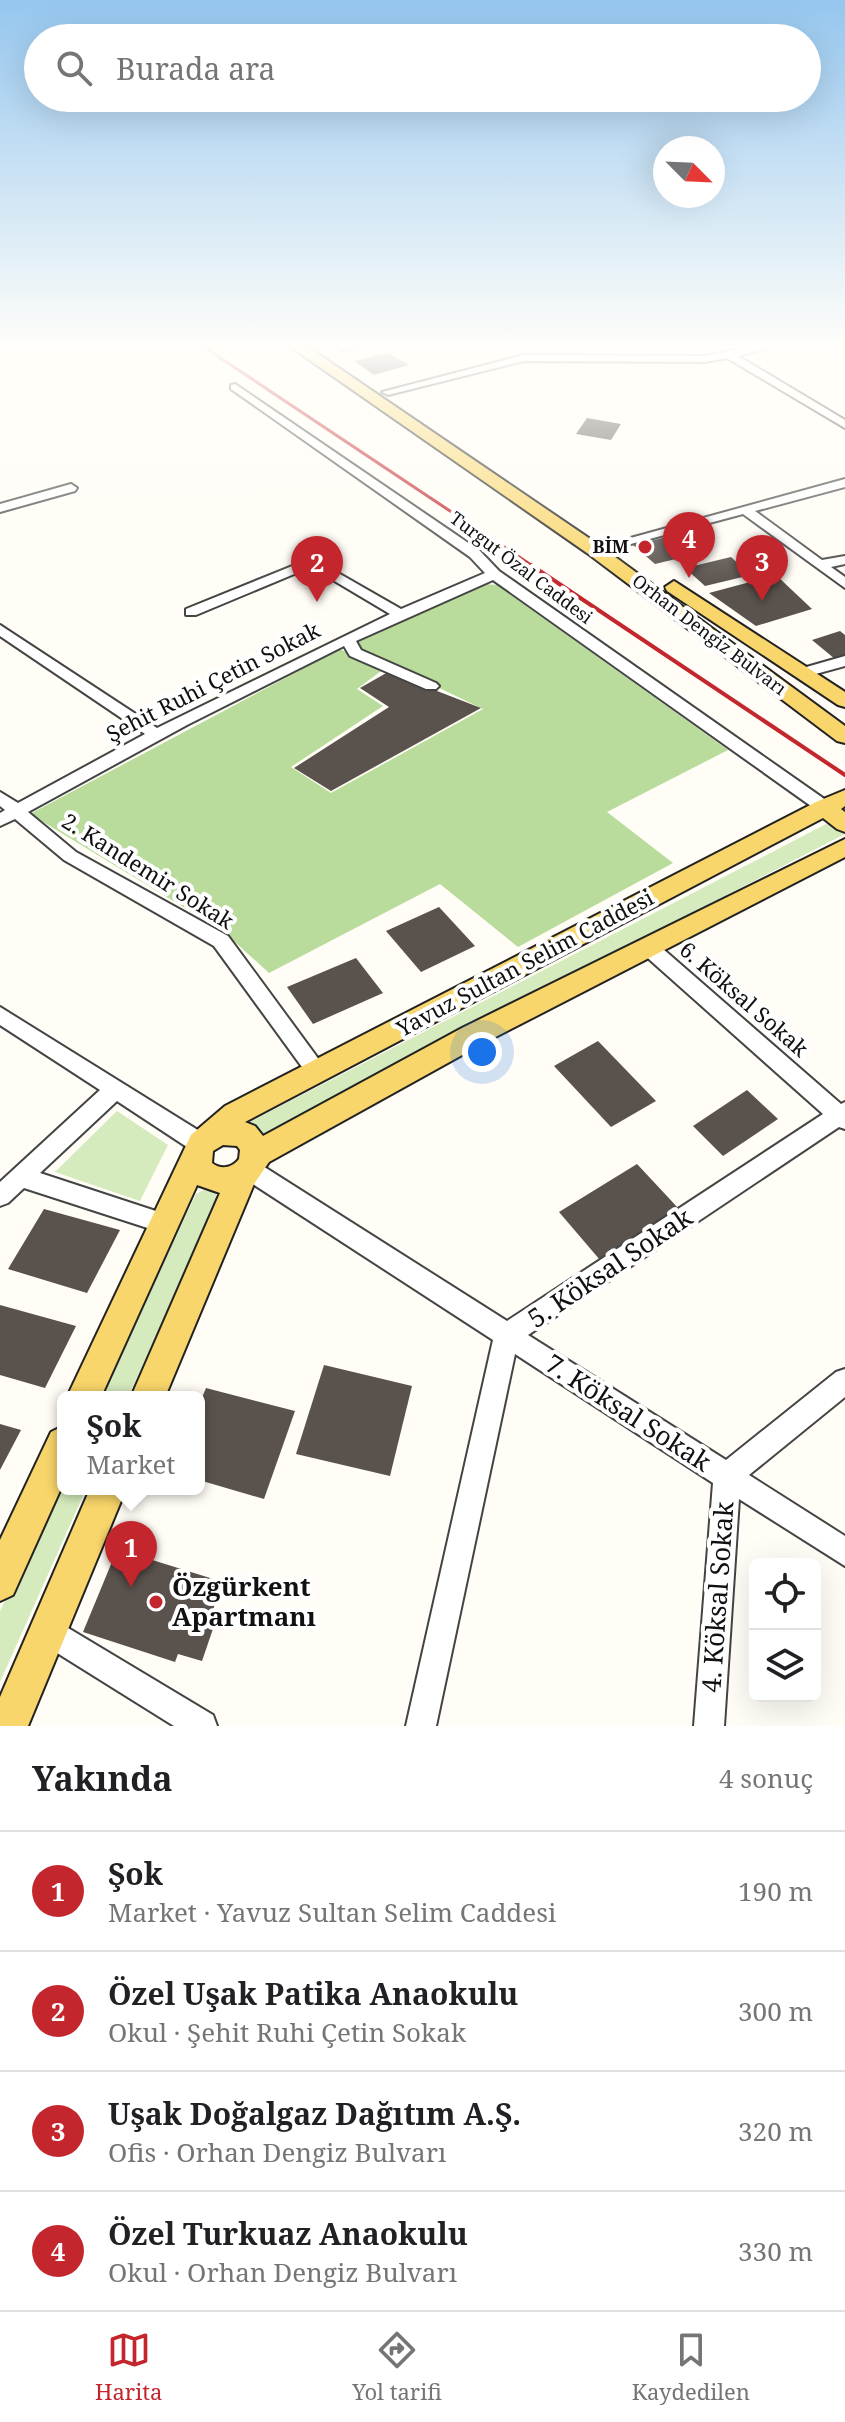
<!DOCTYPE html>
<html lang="tr">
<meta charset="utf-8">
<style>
:root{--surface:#fff;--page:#f6f6f6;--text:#202124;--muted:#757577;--line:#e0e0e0;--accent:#c4262e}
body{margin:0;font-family:"Noto Serif",serif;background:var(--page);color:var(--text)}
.controls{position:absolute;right:24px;bottom:24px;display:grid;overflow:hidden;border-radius:12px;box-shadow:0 8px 32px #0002}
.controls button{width:72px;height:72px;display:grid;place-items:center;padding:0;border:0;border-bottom:2px solid var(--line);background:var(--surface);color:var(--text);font:40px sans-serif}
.compass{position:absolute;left:653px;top:136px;width:72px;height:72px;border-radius:50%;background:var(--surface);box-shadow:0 8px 32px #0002;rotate:114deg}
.you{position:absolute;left:482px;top:1052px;width:28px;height:28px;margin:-20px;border:6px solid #fff;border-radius:50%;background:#1a73e8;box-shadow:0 0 0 12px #1a73e833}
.badge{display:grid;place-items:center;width:52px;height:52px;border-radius:50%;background:var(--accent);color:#fff;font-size:26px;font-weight:700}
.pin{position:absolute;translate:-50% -66px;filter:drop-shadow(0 2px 4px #0008)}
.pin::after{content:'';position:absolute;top:42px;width:28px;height:24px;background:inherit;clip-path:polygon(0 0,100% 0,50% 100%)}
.popup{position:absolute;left:57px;top:1391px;width:148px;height:104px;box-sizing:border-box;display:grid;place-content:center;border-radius:12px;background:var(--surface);filter:drop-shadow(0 2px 6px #0005);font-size:26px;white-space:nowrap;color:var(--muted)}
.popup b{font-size:30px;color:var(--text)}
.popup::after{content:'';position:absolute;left:50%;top:100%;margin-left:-16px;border:16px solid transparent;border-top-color:var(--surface)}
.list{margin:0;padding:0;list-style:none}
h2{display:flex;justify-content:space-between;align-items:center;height:104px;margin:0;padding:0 32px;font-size:34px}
h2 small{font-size:26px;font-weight:400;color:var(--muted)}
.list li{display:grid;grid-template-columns:52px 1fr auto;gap:24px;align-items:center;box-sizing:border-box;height:120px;padding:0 32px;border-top:2px solid var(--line)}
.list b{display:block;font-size:30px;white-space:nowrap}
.list p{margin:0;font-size:26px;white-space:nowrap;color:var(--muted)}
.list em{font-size:26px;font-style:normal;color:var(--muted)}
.icon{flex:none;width:44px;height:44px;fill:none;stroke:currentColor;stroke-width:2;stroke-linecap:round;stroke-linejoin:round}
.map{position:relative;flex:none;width:845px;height:1726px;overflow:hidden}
.search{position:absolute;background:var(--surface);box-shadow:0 8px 32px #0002;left:24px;right:24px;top:24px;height:88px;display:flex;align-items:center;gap:20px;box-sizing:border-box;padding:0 28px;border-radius:44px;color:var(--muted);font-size:30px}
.sheet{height:584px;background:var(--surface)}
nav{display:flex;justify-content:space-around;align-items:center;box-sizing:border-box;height:112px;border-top:2px solid var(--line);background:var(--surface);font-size:22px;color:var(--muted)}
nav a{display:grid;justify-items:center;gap:4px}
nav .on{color:var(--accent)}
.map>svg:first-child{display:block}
.green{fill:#d5ebbd}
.forest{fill:#b9dc9c}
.building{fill:#5a524d}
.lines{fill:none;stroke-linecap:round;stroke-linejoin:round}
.minor-casing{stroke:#444;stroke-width:4}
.major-casing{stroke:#222;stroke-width:4}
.minor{fill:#fff;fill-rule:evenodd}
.major{fill:#f9d66b;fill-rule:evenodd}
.rail-far1{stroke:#c4262e;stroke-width:3}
.rail{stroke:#c4262e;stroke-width:4}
.poi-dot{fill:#c4262e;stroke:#fff;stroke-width:3}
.labels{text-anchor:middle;stroke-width:8;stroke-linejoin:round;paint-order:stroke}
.far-poi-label{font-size:18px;font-weight:bold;fill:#111;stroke:#fff;text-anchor:end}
.far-street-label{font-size:18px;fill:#111;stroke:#fff}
.street-label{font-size:22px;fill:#111;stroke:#fff}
.near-street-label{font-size:26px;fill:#111;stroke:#fff}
.near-poi-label{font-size:26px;font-weight:bold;fill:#111;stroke:#fff;text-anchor:start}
</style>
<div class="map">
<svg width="845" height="1726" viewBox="0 0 845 1726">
<rect width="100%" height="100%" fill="#fffdf5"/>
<g class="green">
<polygon points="830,822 845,834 255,1138 244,1125"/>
<polygon points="117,1111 168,1145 140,1201 55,1172"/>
<polygon points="205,1189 215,1192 218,1200 128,1397 100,1397 196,1194"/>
<polygon points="63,1477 63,1489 86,1489 0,1682 0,1611"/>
</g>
<polygon class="forest" points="485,584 497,585 728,750 607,812 673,863 518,947 440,884 269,973 223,931 30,814 340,649 381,671 357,689 383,706 291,767 331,793 483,709 362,651 358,638"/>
<g class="building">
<polygon points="329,345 370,345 370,346 342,353"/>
<polygon points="388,353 409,365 374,375 354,361"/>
<polygon points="587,418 621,424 611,440 576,434"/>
<polygon points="679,534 686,540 680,542 687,547 693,545 701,553 655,564 633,545"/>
<polygon points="731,557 751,575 705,586 685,568"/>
<polygon points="776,575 812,609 756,626 709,593"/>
<polygon points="840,631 845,635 845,656 835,659 812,640"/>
<polygon points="388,672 481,708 331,791 294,768 389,707 360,688"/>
<polygon points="439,907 475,946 421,972 386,931"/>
<polygon points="356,958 383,993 313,1024 287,987"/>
<polygon points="598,1041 656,1101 611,1127 554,1066"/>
<polygon points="747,1090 778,1119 723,1156 693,1126"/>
<polygon points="637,1164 679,1209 600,1260 559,1212"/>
<polygon points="44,1209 120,1230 87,1293 8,1269"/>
<polygon points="0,1305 76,1326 45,1388 0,1375"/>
<polygon points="324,1365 412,1386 390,1476 296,1454"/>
<polygon points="206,1388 295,1411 264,1499 199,1480 199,1405"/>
<polygon points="0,1424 21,1430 0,1470"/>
<polygon points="133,1554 223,1582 209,1621 215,1623 202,1661 178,1654 175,1662 83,1632 114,1557 130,1562"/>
</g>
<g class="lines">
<g class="minor-casing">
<g id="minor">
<polygon points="757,345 779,345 738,356 845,420 845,428 727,358 705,362 524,361 388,395 382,392 524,355 705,356"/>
<polygon points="235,384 480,551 499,571 830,803 833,807 830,811 818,811 493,580 356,641 361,650 436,683 439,686 436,689 426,689 350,656 344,646 187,725 28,812 76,852 228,936 328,1072 324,1078 317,1080 310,1078 214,946 64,860 15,819 0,826 0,813 5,810 0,806 0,792 18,803 145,734 0,636 0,625 157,728 390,614 311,567 196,615 186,615 186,609 312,558 401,609 485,573 470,557 231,389 231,385"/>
<polygon points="845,479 845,487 755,511 822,560 845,556 845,564 831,567 845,577 845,588 743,514 612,549 605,545"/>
<polygon points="71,484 77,488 75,491 0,512 0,504"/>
<polygon points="845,656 845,666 801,678 793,673 796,670"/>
<polygon points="648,940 655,942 841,1104 845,1102 845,1129 839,1127 528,1335 726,1460 836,1372 845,1369 845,1397 749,1475 845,1536 845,1566 739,1499 724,1726 694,1726 713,1483 515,1354 436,1726 406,1726 493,1340 242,1177 239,1170 242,1163 250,1160 258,1163 507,1321 823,1114 641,952 638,947 641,942"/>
<polygon points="0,1007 209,1137 212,1144 209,1151 201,1153 193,1151 117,1101 40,1173 171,1216 175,1223 171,1230 163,1233 24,1188 8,1203 0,1206 0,1182 100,1090 0,1025"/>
<polygon points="48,1616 213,1715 217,1726 174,1726 38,1641 33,1631 38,1621"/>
</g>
</g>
<g class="major-casing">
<g id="major">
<polygon points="288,345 305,345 599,545 845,726 845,743 837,741 587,553"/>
<polygon points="674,581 845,692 845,707 838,705 667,591 665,587"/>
<path d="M845 790V806L841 809 845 812V832L837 829 823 818 245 1122 255 1126 263 1136 462 1028 845 839V857L482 1044 269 1162 254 1184 165 1397H131L220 1193 197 1185 101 1397H67L191 1135 225 1106 816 802ZM223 1145 237 1146 240 1150 239 1159C232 1168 221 1170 212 1163L213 1151Z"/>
<polygon points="63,1426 63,1484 13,1595 0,1601 0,1540 51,1432"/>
<polygon points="90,1489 126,1489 28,1726 0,1726 0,1697"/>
</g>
</g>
<use href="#minor" class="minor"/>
<use href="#major" class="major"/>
<polyline class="rail-far1" points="201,345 534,567"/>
<polyline class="rail" points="531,565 845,775"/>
</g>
<linearGradient id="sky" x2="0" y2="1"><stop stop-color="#95c6ee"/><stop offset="0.59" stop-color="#fffefa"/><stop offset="1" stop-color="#fffefa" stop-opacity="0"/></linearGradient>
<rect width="845" height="587" fill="url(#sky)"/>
<g class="poi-dot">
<circle cx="645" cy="547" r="8"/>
<circle cx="156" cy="1602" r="8"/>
</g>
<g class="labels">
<g class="far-poi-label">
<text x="629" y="553">BİM</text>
</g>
<g class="far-street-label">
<text transform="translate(521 568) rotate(37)" y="6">Turgut Özal Caddesi</text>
<text transform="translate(709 635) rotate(37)" y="6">Orhan Dengiz Bulvarı</text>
</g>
<g class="street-label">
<text transform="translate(213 682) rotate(-27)" y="8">Şehit Ruhi Çetin Sokak</text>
<text transform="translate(148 871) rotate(32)" y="8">2. Kandemir Sokak</text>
<text transform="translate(525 963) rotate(-28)" y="8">Yavuz Sultan Selim Caddesi</text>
<text transform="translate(744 999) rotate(41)" y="8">6. Köksal Sokak</text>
</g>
<g class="near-street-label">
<text transform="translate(610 1268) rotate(-34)" y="9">5. Köksal Sokak</text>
<text transform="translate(628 1413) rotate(33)" y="9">7. Köksal Sokak</text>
<text transform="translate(718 1597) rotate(-86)" y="9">4. Köksal Sokak</text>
</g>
<g class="near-poi-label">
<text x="172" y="1596">Özgürkent<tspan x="172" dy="30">Apartmanı</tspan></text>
</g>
</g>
</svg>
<div class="controls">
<button><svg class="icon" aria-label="locate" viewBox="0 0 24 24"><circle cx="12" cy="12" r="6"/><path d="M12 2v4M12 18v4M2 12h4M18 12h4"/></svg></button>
<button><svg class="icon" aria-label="layers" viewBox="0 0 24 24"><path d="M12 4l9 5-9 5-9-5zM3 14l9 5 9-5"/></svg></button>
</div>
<svg class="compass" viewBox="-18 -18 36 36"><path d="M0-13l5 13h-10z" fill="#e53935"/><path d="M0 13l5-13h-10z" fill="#757577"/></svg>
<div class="you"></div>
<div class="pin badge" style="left:131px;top:1587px">1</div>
<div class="popup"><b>Şok</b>Market</div>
<div class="pin badge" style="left:317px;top:602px">2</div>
<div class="pin badge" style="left:762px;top:601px">3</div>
<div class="pin badge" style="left:689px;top:578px">4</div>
<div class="search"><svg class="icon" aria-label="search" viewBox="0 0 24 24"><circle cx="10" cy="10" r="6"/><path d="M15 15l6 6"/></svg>Burada ara</div>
</div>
<section class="sheet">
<h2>Yakında<small>4 sonuç</small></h2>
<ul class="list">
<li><span class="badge">1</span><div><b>Şok</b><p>Market · Yavuz Sultan Selim Caddesi</p></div><em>190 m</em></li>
<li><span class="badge">2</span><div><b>Özel Uşak Patika Anaokulu</b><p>Okul · Şehit Ruhi Çetin Sokak</p></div><em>300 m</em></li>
<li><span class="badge">3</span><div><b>Uşak Doğalgaz Dağıtım A.Ş.</b><p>Ofis · Orhan Dengiz Bulvarı</p></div><em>320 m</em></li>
<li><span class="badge">4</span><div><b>Özel Turkuaz Anaokulu</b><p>Okul · Orhan Dengiz Bulvarı</p></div><em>330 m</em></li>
</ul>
</section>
<nav>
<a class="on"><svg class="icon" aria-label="map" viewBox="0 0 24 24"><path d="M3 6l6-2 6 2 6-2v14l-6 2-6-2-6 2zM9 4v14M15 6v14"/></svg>Harita</a>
<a><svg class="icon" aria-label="directions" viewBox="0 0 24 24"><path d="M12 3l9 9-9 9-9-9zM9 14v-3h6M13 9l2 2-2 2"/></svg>Yol tarifi</a>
<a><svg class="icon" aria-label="saved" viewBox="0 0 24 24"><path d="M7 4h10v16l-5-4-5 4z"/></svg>Kaydedilen</a>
</nav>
